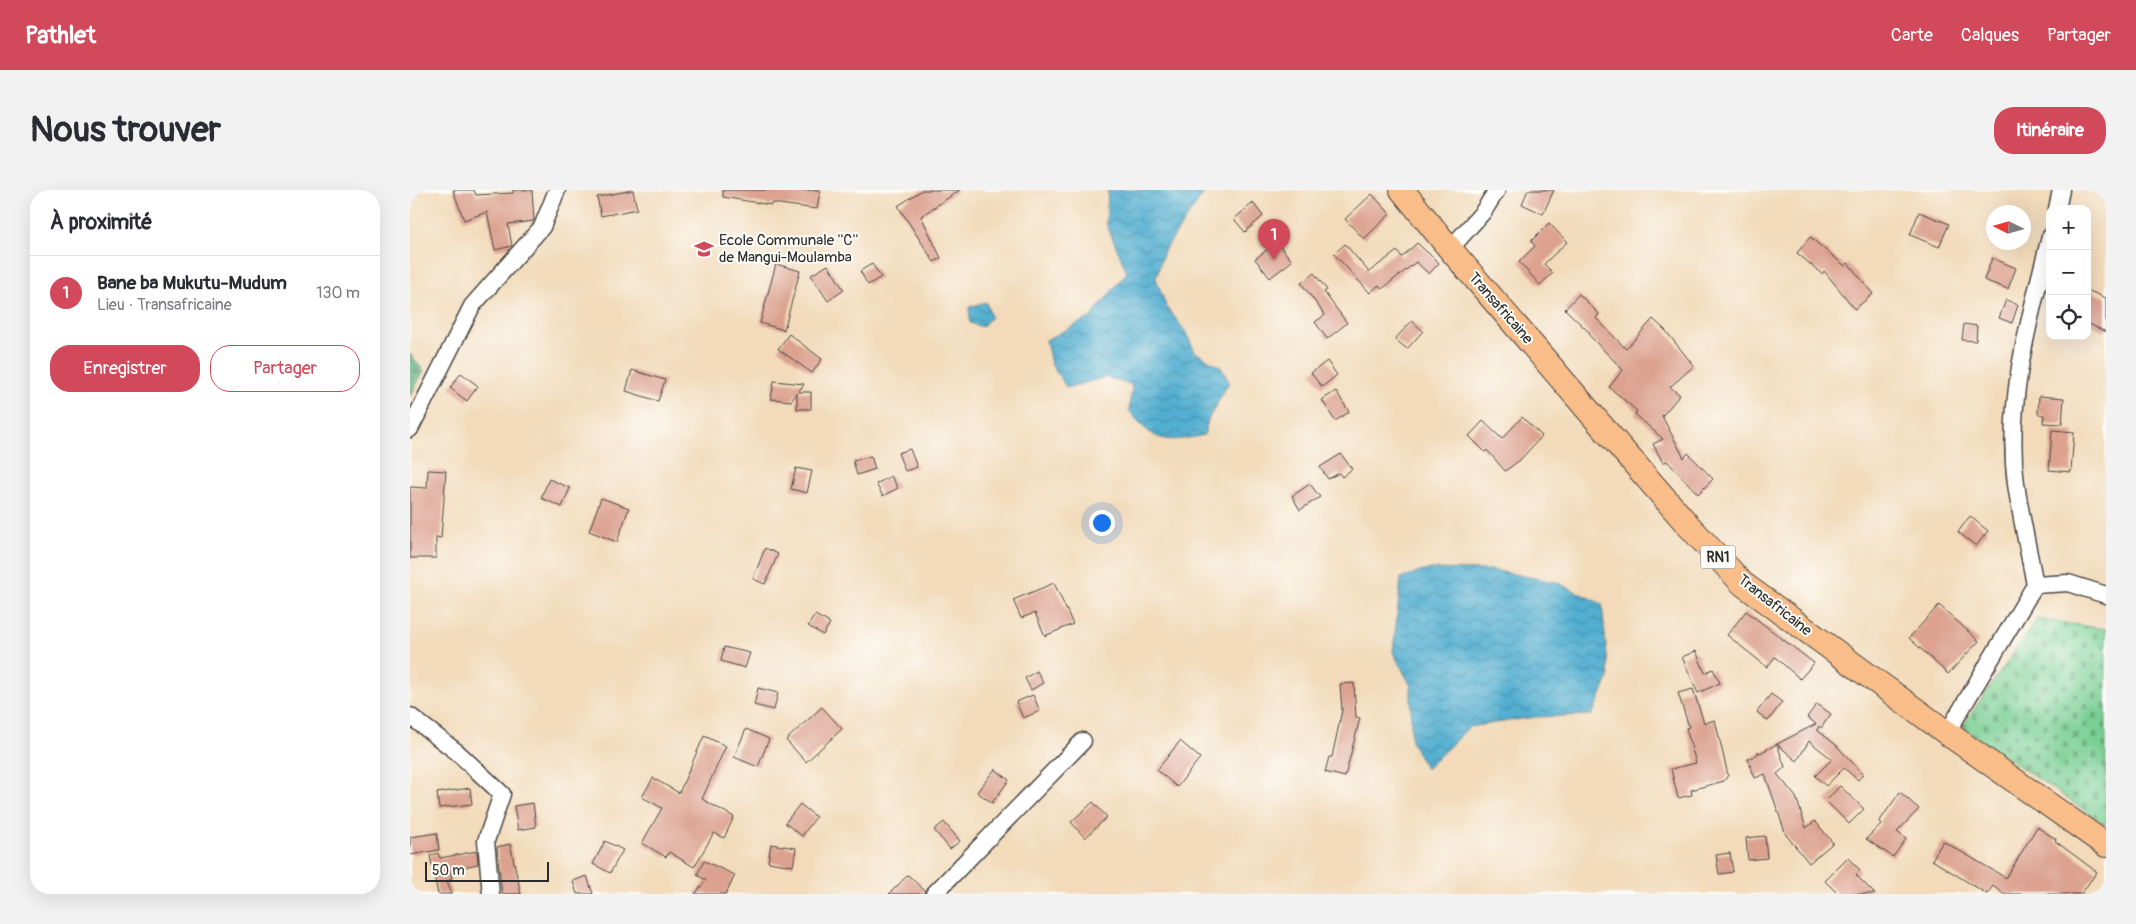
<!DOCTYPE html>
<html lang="fr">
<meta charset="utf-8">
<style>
:root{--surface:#fff;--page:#f2f2f3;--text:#2b2b33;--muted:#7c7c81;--line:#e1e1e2;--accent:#d1495b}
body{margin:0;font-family:Pangolin,sans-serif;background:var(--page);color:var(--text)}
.controls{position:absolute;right:15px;top:15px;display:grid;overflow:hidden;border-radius:10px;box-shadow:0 5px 20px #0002}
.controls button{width:45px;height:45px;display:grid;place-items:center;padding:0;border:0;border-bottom:1px solid var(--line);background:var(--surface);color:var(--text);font:25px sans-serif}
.compass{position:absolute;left:1576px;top:15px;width:45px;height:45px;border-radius:50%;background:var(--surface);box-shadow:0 5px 20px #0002;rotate:275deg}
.scale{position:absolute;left:15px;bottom:12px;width:124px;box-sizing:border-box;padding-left:5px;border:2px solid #2b2b2b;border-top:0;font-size:14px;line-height:18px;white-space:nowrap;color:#2b2b2b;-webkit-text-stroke:4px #fdfcf7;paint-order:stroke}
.you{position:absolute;left:691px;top:332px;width:18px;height:18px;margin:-12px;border:4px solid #fff;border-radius:50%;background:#1a73e8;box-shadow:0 0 0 8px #1a73e833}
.badge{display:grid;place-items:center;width:32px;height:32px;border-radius:50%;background:var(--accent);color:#fff;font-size:16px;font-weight:700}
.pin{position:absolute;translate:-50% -41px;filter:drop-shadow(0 1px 2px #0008)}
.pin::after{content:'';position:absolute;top:26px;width:18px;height:15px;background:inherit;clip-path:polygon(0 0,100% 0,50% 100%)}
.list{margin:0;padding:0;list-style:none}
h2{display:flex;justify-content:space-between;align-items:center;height:65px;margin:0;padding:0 20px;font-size:21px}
h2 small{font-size:16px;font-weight:400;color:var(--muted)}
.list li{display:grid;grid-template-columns:32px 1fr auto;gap:15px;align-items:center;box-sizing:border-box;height:75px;padding:0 20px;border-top:1px solid var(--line)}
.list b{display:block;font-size:19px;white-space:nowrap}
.list p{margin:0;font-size:16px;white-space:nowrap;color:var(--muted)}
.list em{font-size:16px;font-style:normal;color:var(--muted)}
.actions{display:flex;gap:10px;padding:15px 20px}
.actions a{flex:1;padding:11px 0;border:1px solid var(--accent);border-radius:20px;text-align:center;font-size:18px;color:var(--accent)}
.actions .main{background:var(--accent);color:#fff}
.icon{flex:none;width:28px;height:28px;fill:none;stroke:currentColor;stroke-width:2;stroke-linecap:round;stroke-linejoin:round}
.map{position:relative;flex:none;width:1696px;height:704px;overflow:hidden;border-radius:20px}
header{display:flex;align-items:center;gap:30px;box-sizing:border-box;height:70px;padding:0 25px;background:var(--accent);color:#fff}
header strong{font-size:24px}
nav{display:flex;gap:28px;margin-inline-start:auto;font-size:18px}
.intro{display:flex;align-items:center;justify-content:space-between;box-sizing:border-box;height:120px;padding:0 30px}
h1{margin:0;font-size:35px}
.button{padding:12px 22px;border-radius:20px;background:var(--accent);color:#fff;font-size:18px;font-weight:700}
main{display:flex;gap:30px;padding:0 30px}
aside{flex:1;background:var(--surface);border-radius:20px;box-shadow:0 5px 20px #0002}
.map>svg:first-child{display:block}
.forest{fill:url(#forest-firs);stroke:#466e54}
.cemetery{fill:url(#cemetery-stones);stroke:#527d5f}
.water{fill:url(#water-waves);stroke:#3f6d7e}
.building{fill:#dca18f}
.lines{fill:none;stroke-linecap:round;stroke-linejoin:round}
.minor-casing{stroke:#494540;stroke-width:19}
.highway-casing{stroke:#494540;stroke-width:26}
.minor{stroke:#fff;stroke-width:16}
.highway{stroke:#f8bd89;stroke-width:24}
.labels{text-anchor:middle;stroke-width:4;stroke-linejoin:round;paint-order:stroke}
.shield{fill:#fdfcf7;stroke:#6a6a68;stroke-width:1}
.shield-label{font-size:14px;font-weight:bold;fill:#2b2b2b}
.poi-label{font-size:15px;fill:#2b2b2b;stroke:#fdfcf7;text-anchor:start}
.street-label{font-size:15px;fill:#2b2b2b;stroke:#fdfcf7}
</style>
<header>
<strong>Pathlet</strong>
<nav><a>Carte</a><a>Calques</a><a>Partager</a></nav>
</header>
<div class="intro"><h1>Nous trouver</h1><a class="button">Itinéraire</a></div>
<main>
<aside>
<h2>À proximité<small></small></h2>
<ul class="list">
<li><span class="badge">1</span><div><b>Bane ba Mukutu-Mudum</b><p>Lieu · Transafricaine</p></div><em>130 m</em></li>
</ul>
<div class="actions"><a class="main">Enregistrer</a><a>Partager</a></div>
</aside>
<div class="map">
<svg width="1696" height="704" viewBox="0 0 1696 704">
<defs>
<pattern id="forest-firs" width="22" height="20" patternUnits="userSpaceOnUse" patternTransform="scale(1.25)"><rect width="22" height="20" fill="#62b27d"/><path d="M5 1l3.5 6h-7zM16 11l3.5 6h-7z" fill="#519167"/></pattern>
<pattern id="cemetery-stones" width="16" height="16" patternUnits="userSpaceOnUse" patternTransform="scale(1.25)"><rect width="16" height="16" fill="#78cf93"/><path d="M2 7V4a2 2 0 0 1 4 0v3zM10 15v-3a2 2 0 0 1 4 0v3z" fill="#63a878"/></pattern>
<pattern id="water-waves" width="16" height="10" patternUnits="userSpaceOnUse" patternTransform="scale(1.25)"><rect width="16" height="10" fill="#53afd1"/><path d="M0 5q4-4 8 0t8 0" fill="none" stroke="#458faa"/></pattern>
</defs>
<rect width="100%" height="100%" fill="#fdfcf7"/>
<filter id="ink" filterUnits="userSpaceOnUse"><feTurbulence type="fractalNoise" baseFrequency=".02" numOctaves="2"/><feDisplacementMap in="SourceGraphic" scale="10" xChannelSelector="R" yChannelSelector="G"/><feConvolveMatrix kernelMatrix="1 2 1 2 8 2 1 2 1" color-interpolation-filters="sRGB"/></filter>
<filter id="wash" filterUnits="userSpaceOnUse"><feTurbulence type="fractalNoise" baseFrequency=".0096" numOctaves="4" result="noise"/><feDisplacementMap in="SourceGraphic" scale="20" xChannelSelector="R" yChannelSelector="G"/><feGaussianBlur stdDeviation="1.12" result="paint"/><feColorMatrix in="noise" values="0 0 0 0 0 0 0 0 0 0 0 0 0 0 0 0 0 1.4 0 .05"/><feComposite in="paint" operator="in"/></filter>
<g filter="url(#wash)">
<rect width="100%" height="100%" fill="#f2daba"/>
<polygon class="forest" points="0,164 14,181 0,206"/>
<polygon class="cemetery" points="1627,429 1696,439 1696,635 1552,537"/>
<g class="water">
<path d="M698 0H796L754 61 746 88 756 116 775 141 785 162 811 177 819 192 798 230 794 245C754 254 743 252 719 220L722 195 695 187 657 198 641 174 636 150 681 127 717 82 696 33Z"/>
<polygon points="576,112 581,127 572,137 560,133 559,117"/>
<polygon points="1020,379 1082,380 1146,392 1192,414 1199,487 1182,525 1125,527 1059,537 1016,579 1001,551 1001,496 983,462 991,388"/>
</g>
<g id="blocks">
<g class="building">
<polygon points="43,0 64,0 66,5 103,3 103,0 122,0 124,31 98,34 102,56 85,60 77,22 54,30"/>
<polygon points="223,0 227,19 191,26 187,7"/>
<polygon points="313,0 410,0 407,19 362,13 361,15 313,7"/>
<polygon points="512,0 550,0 511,26 531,68 524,72 488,16"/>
<polygon points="1118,0 1144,0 1133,24 1112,14"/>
<polygon points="962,4 980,24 954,49 935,29"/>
<polygon points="843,13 853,26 835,42 824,29"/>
<polygon points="1509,22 1539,34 1529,57 1500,45"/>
<polygon points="1139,33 1157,52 1134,74 1143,83 1130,95 1109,72 1125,56 1121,51"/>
<polygon points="1400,47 1435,76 1438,73 1463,104 1445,119 1414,81 1412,84 1387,63"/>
<polygon points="867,52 882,71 860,88 845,69"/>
<polygon points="1007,53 1029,73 1019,84 1006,72 972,99 969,95 960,103 924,64 935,54 959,82 987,61 992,67"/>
<polygon points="1582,68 1606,78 1598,99 1574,90"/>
<polygon points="366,74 390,81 374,140 350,133"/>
<polygon points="462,74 471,87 458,95 450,81"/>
<polygon points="418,75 434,100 418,111 401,85"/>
<polygon points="904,83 917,100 914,102 937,133 917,149 905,132 915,125 891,93"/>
<polygon points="1677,100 1696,108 1696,142 1677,133"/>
<polygon points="1169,104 1189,124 1186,128 1216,159 1243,129 1255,140 1284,176 1260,197 1270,205 1252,226 1274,268 1278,263 1303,289 1288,304 1257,271 1253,273 1243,254 1253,249 1225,224 1227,221 1199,197 1213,180 1179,145 1180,143 1155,119"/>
<polygon points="1596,110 1608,115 1602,133 1589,128"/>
<polygon points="1002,131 1013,141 997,159 985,149"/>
<polygon points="1554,134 1567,136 1566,151 1552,150"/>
<polygon points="379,144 412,169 402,183 368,159"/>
<polygon points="917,171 927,185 912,197 901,183"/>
<polygon points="222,180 255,190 248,211 216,201"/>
<polygon points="51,183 68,196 57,211 40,198"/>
<polygon points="364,191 394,194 388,202 401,202 401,219 387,219 387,203 381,211 361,209"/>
<polygon points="926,201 939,222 925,231 912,210"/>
<polygon points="1629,206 1654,208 1652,234 1633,233 1634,225 1628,224"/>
<polygon points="1112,227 1132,246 1110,270 1095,281 1077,260 1075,262 1059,246 1073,231 1092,249"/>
<polygon points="1642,240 1664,242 1661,282 1639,280"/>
<polygon points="500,259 507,277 495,281 488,263"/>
<polygon points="931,264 942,279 932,287 929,283 918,289 910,277"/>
<polygon points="461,266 465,279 447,285 443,271"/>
<polygon points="386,278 402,281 397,303 381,299"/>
<polygon points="18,280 36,281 31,348 26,347 26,368 0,368 0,297 17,298"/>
<polygon points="481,286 488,298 473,306 466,294"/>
<polygon points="139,289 160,298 152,317 131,308"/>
<polygon points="900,294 910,307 890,320 882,306"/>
<polygon points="191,308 219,318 207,352 179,341"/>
<polygon points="1560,326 1578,341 1566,356 1548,342"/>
<polygon points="355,358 368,364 355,394 343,389"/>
<polygon points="644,393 663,434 635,446 625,423 611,428 603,410"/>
<polygon points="1529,415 1569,451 1538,484 1499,448"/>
<polygon points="1336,421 1404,473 1390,489 1365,467 1357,477 1317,445"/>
<polygon points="405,425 420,433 413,445 398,436"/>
<polygon points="314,457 340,463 335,478 311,471"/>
<polygon points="1286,461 1295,483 1303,479 1310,493 1288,503 1272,467"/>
<polygon points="627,481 633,493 621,500 615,488"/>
<polygon points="944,493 946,527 950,528 935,587 915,582 919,567 922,567 932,520 930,494"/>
<polygon points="348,498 368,503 364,520 344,515"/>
<polygon points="1283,499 1294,533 1305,530 1318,585 1314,591 1281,600 1282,605 1268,608 1261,579 1286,573 1276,538 1279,537 1268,503"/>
<polygon points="1361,504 1372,512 1358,531 1347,522"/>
<polygon points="623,505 630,521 613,528 606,512"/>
<polygon points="1407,514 1421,524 1411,538 1409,536 1407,540 1425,554 1453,584 1448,590 1434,578 1416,596 1405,586 1422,569 1399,551 1387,571 1367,554 1406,534 1397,527"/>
<polygon points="412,517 432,539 396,572 376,550"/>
<polygon points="336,539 359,549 348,577 324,567"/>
<polygon points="294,546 316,556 292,609 324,627 314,648 304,643 284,677 259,662 256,667 232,653 252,618 232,607 243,588 269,603"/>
<polygon points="770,551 790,568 767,597 747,580"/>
<polygon points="1367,554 1375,577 1367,584 1386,607 1396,638 1405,631 1423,653 1399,673 1376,645 1355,584 1345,588 1338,569 1348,564 1348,561 1350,563"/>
<polygon points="585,579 599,590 582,613 567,602"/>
<polygon points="1430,596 1454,619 1439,634 1416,611"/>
<polygon points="60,598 62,614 29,618 27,603"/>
<polygon points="1490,602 1509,619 1487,642 1496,649 1483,667 1456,649 1471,634 1469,632"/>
<polygon points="683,612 697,627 675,648 661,632"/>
<polygon points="123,613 126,637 108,640 104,616"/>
<polygon points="390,614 406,627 392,646 375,633"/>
<polygon points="534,632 550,651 540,659 524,640"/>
<polygon points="1627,637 1646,649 1645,651 1687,682 1671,704 1594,704 1583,696 1577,704 1522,670 1533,651 1596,688"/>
<polygon points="27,643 29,660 0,665 0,647"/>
<polygon points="1355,646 1357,668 1338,670 1336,648"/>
<polygon points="195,651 213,660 200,683 183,674"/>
<polygon points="100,654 111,704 92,704 87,657"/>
<polygon points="361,654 386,658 383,676 358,672"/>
<polygon points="67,661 68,674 40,680 42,689 37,691 42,704 28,704 20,666 28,663 30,668"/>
<polygon points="1320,663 1323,682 1309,684 1306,665"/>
<polygon points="1438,668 1450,680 1446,685 1465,704 1428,704 1415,691"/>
<polygon points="294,671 325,685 316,704 285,704 296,690 287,685"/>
<polygon points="498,685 515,701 514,704 479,704"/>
<polygon points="177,686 183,704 167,704 163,691"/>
</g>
</g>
</g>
<g filter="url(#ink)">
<use href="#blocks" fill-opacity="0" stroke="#494540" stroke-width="1"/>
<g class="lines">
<g class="minor-casing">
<g id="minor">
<polyline points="1647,19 1651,0"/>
<polyline points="1040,59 1073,22 1087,0"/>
<polyline points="0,239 62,116 132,37 147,0"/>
<polyline points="1625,395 1658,393 1696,405"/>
<polyline points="0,526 47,562 92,604 76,651 81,704"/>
<path d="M1537 543 1625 395C1619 362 1611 328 1606 294 1595 211 1620 127 1640 47"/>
<polyline points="524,704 673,551"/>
</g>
</g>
<g class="highway-casing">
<polyline id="highway" points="992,0 1040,59 1190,234 1278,335 1333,394 1537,543 1696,655"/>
</g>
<use href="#minor" class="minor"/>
<use href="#highway" class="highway"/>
</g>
</g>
<defs>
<g id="school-bare" transform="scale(1.5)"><path d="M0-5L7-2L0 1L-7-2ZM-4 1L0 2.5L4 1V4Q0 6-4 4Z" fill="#d1495b" stroke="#fdfcf7" stroke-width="2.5" paint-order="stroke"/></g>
</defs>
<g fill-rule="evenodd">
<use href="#school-bare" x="294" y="59"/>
</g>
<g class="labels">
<rect class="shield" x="1290.5" y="355.5" width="35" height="23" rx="4"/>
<g class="shield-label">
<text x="1308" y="372">RN1</text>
</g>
<g class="poi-label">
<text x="309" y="55">Ecole Communale ''C''<tspan x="309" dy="17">de Mangui-Moulamba</tspan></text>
</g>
<g class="street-label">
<text transform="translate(1091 118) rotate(49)" y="5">Transafricaine</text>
<text transform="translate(1365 415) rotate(38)" y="5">Transafricaine</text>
</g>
</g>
</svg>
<div class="controls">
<button>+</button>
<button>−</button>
<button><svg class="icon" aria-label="locate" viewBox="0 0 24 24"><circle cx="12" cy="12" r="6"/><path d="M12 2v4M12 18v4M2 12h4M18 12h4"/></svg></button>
</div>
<svg class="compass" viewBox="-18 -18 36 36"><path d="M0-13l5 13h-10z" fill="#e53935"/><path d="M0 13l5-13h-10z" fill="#7c7c81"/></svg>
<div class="scale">50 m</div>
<div class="you"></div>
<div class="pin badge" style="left:864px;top:70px">1</div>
</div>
</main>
